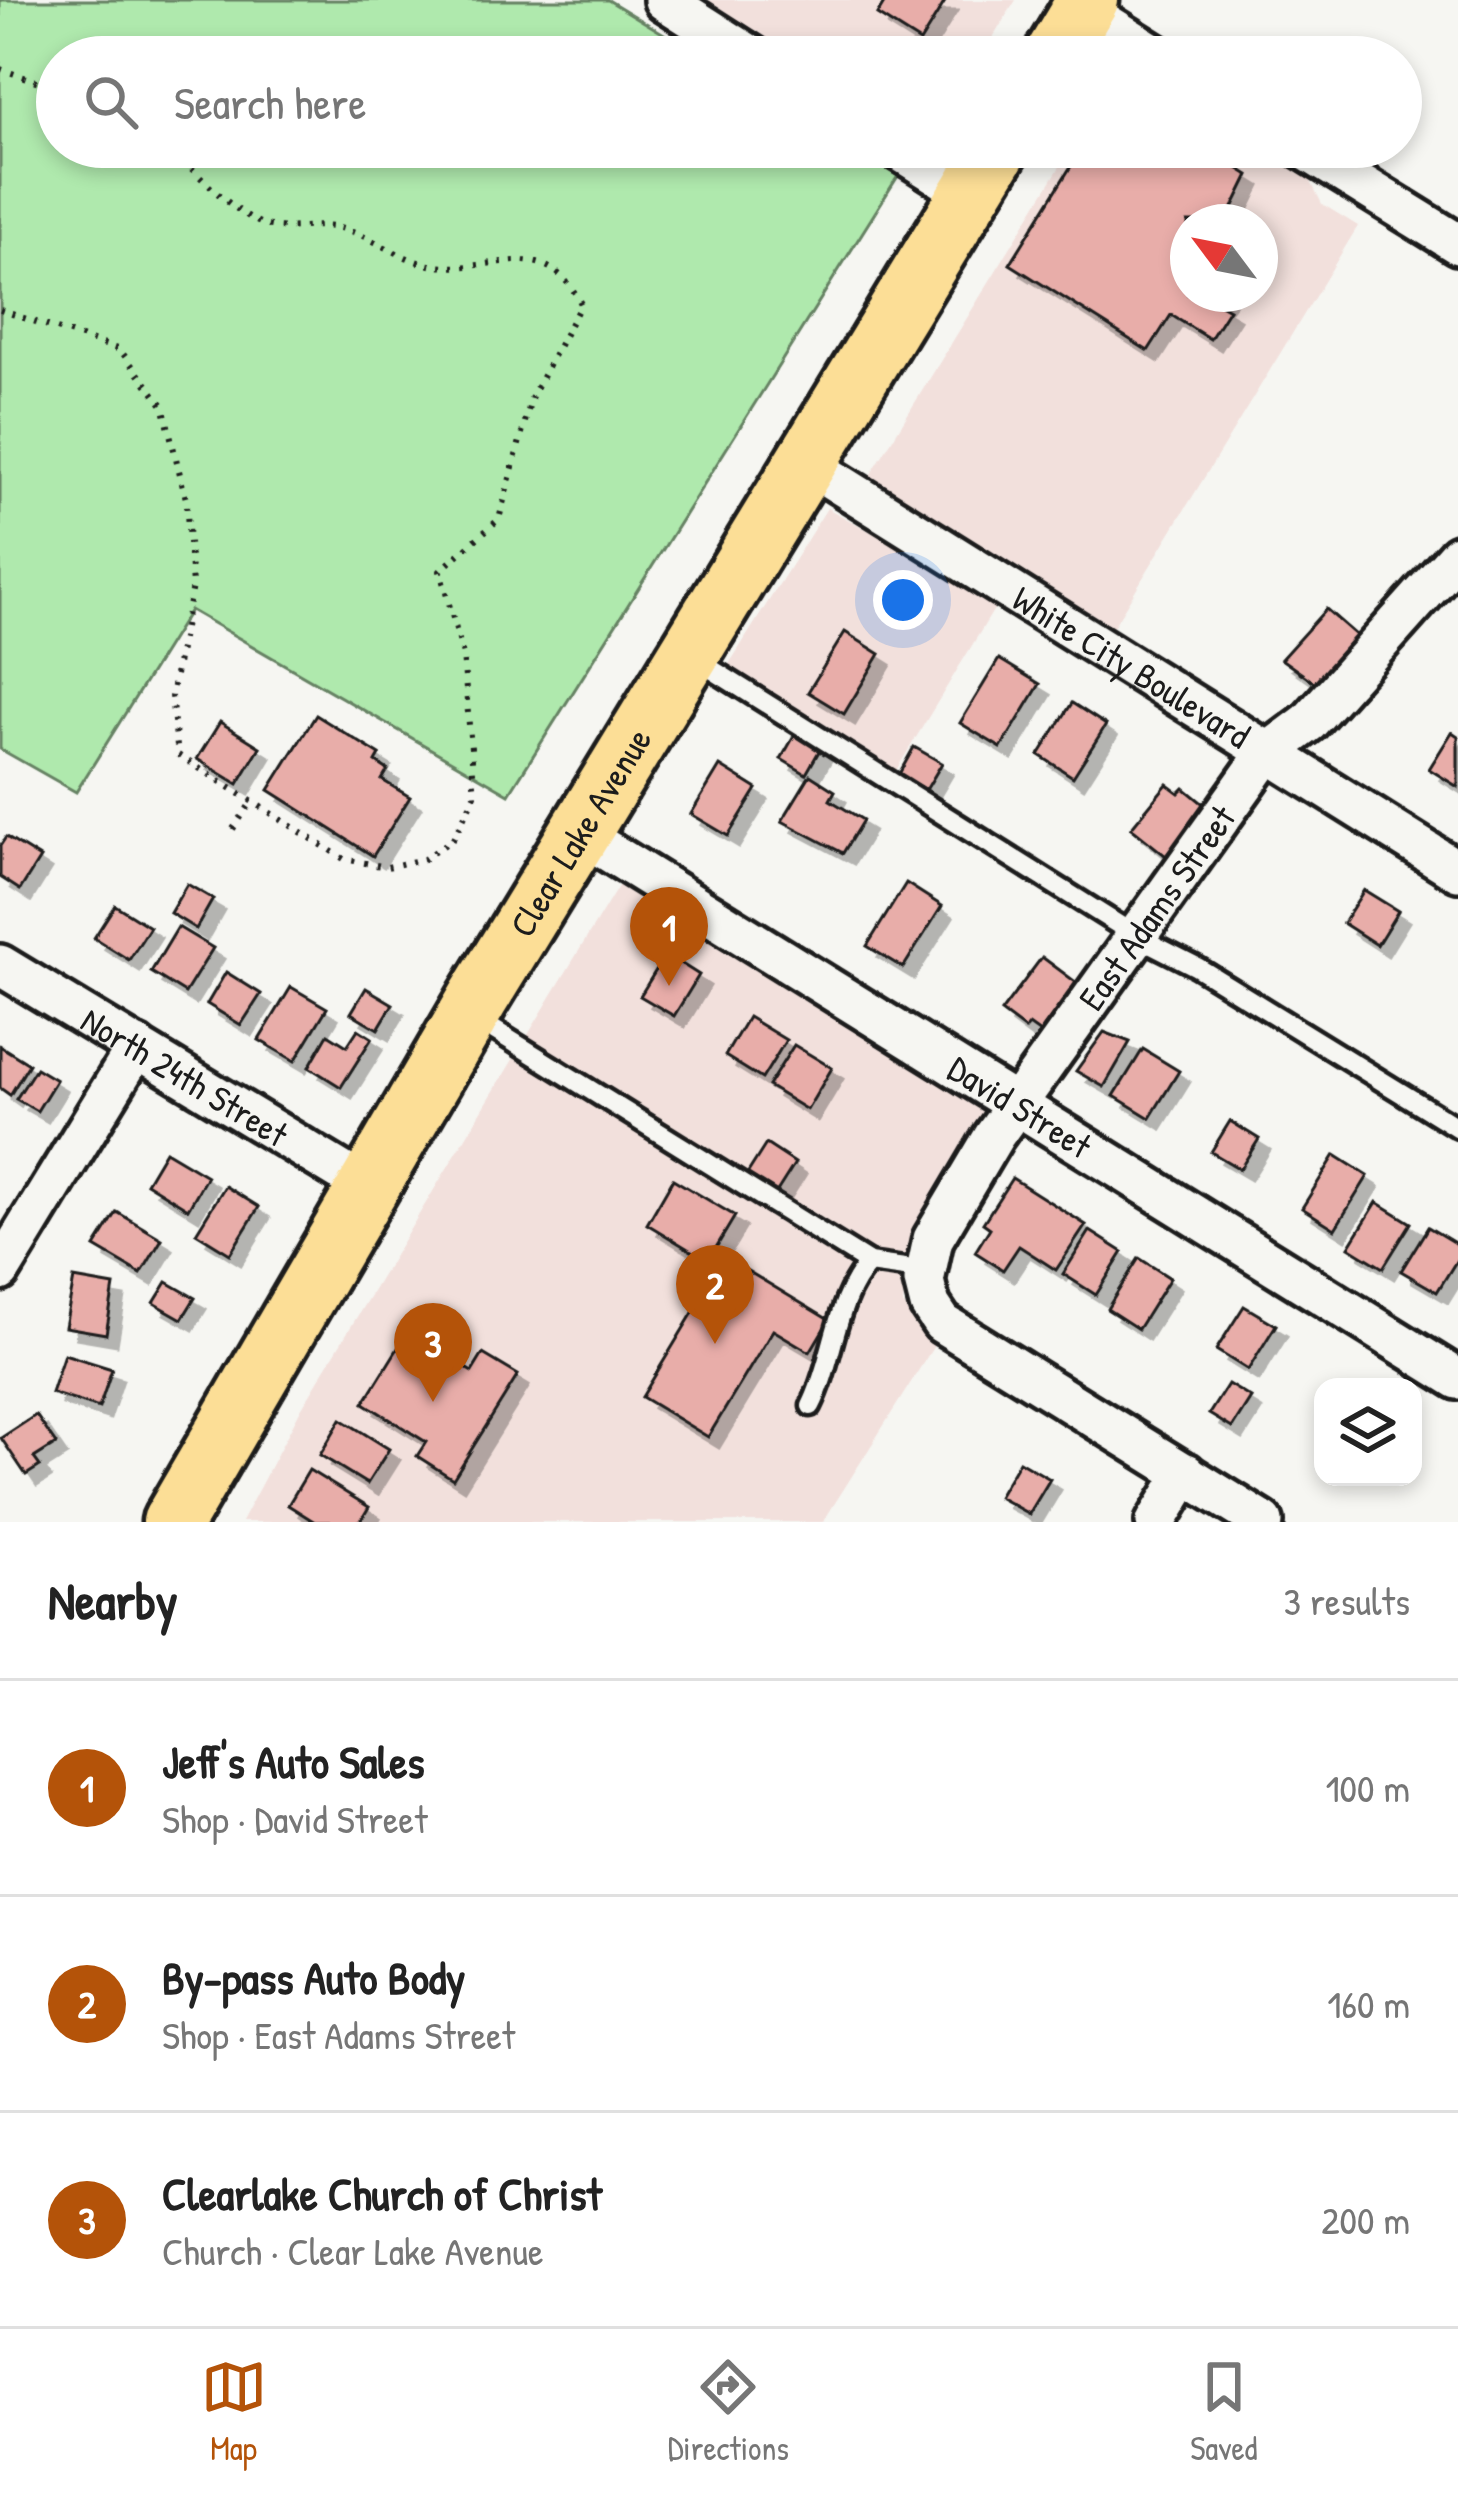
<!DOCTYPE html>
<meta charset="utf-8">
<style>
:root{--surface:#fff;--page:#f2f2f2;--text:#222;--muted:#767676;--line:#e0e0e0;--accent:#b45309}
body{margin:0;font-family:"Patrick Hand",sans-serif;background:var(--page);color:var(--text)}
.controls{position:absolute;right:36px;bottom:36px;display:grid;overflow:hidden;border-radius:24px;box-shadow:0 6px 18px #0003}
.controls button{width:108px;height:108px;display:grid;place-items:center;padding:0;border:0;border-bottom:3px solid var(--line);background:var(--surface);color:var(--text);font:60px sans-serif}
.compass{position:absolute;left:1170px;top:204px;width:108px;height:108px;border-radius:50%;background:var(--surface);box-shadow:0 6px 18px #0003;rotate:302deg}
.you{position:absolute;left:903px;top:600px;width:42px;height:42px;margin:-30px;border:9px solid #fff;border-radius:50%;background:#1a73e8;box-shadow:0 0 0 18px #1a73e833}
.badge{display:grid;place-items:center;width:78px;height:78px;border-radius:50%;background:var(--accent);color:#fff;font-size:39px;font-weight:700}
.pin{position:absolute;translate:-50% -99px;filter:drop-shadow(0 3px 6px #0008)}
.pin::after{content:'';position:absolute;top:63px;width:42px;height:36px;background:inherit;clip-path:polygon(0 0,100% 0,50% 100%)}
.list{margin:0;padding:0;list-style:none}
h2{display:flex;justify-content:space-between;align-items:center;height:156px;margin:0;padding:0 48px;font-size:51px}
h2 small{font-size:39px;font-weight:400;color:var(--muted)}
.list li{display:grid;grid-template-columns:78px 1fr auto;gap:36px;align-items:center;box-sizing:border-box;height:216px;padding:0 48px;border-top:3px solid var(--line)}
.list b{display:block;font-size:45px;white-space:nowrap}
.list p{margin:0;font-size:39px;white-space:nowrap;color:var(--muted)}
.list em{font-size:39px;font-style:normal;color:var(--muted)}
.icon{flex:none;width:66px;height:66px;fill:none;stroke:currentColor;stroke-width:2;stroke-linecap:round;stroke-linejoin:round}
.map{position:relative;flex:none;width:1458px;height:1522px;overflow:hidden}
.search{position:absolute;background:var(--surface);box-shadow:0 6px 18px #0003;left:36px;right:36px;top:36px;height:132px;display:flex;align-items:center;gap:30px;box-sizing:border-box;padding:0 42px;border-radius:66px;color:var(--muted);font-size:45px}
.sheet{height:804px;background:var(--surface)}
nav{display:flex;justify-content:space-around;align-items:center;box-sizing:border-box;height:168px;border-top:3px solid var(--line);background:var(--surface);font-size:33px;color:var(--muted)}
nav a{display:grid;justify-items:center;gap:6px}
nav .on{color:var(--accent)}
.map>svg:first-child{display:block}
.built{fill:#f2e0dc;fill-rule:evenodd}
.green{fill:#afe9ad;stroke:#668264;stroke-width:3}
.building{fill:#e8ada9;stroke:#1c1c1c;stroke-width:3;filter:url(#shadow)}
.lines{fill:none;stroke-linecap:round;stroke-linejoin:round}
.service-casing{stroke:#1c1c1c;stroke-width:27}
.minor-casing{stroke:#1c1c1c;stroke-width:48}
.primary-casing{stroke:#1c1c1c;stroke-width:69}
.path{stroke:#1c1c1c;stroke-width:6;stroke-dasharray:3 9;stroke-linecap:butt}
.service{stroke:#f6f6f2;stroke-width:18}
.minor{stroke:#f6f6f2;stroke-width:39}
.primary{stroke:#fcde96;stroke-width:60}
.labels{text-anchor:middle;stroke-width:9;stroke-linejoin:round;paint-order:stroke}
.street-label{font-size:36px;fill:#1c1c1c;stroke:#f6f6f2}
</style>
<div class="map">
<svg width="1458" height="1522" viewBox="0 0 1458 1522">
<defs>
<filter id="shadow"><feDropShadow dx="11" dy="11" stdDeviation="0" flood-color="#0004"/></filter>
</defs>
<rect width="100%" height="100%" fill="#f6f6f2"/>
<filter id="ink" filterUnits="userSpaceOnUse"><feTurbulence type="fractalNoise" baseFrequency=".00833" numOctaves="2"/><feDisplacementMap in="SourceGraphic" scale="24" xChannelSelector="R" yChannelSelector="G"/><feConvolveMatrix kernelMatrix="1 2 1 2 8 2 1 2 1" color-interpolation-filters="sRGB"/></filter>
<g filter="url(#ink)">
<g class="built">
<polygon points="696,0 1016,0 981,57 787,57"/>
<path d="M1072 147H1263L1308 176 1322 204 1358 226 1108 635 868 479ZM1188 222H1260V294H1188Z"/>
<polygon points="827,508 999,601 895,772 726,669"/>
<polygon points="620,883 755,960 988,1111 909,1243 903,1304 937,1341 823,1522 241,1522 301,1409"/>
</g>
<polygon class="green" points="0,0 608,0 702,57 57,57 57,147 850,147 898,176 509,794 190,610 76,792 0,749"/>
<g class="building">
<polygon points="886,0 946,0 920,42 877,15"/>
<polygon points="1083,147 1167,147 1179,154 1184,147 1215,147 1223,152 1220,157 1249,175 1226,222 1188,222 1188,294 1223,294 1217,302 1229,309 1210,339 1171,315 1148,351 1010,264"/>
<polygon points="1326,609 1357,636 1315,683 1281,659"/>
<polygon points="845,632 880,654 844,714 808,692"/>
<polygon points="999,659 1040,684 1001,748 960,723"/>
<polygon points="1072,703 1106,725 1073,777 1039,755"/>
<polygon points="316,715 380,755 376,762 388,770 382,780 410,797 373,856 269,790"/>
<polygon points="220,722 260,747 238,784 197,759"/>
<polygon points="797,731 822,746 806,774 781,759"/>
<polygon points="1452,732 1458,736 1458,787 1429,769"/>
<polygon points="914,747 942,763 926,790 899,774"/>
<polygon points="720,766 757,789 728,836 691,814"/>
<polygon points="810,775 835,791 830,800 863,820 843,853 782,821"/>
<polygon points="1167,784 1179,793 1184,788 1206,806 1166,856 1131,828"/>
<polygon points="6,837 40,858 20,890 0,877 0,846"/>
<polygon points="906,883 942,906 903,968 867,946"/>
<polygon points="187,884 213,899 196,929 170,913"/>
<polygon points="1364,890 1398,911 1377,945 1343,923"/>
<polygon points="115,905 150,927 129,960 94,938"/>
<polygon points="178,927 213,948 185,993 151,972"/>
<polygon points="666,954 699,975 674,1016 640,996"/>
<polygon points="1042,957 1077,983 1040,1033 1029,1025 1025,1030 1001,1012"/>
<polygon points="226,972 261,994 241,1025 207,1004"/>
<polygon points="291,987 327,1008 295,1061 259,1040"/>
<polygon points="366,988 393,1004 378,1029 351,1013"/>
<polygon points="748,1017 786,1040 762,1079 725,1056"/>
<polygon points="358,1029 372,1038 341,1087 309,1067 328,1034 347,1046"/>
<polygon points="1104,1032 1130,1042 1104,1087 1076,1071"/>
<polygon points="794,1045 832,1068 807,1110 768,1086"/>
<polygon points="0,1046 29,1064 10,1095 0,1088"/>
<polygon points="1143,1049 1179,1071 1150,1118 1114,1096"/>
<polygon points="36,1068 56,1080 37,1111 16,1099"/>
<polygon points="1230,1121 1259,1139 1240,1169 1211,1152"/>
<polygon points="766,1144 795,1163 776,1193 747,1174"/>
<polygon points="165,1151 207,1176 188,1209 146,1183"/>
<polygon points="1335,1155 1368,1176 1335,1229 1302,1208"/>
<polygon points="1012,1178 1086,1225 1056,1270 1019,1246 1003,1270 975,1252 990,1228 983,1223"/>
<polygon points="673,1179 735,1216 708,1261 647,1224"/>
<polygon points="225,1186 259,1207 230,1254 196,1233"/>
<polygon points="1377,1202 1411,1223 1383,1268 1349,1247"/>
<polygon points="117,1212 162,1239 141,1274 95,1247"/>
<polygon points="1428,1227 1458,1245 1458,1258 1437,1292 1401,1271"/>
<polygon points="1090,1231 1123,1252 1096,1295 1063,1274"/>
<polygon points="726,1258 829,1320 810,1352 773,1330 708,1437 642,1397"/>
<polygon points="1139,1258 1170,1278 1138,1329 1107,1309"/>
<polygon points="74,1279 114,1286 106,1334 65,1327"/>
<polygon points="167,1282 195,1298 182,1319 154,1303"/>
<polygon points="1244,1306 1276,1325 1248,1370 1216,1350"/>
<polygon points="428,1345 472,1372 483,1354 518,1375 453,1479 417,1456 426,1442 364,1403 398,1348 418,1361"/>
<polygon points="64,1354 112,1369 99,1408 51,1393"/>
<polygon points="1228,1384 1251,1398 1232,1428 1209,1414"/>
<polygon points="36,1415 56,1444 34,1458 40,1466 26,1475 1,1438"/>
<polygon points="341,1419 389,1449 367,1484 320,1455"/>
<polygon points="1019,1461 1050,1479 1029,1514 998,1497"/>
<polygon points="309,1470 369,1507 360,1522 315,1522 288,1505"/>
</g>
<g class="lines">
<g class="service-casing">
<g id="service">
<polyline points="697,660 1138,937 1197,967 1458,1128"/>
<polyline points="478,1020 869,1263 926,1271"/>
<path d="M811 1406C834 1361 834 1300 869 1263"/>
</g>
</g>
<g class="minor-casing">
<g id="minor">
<polyline points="664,0 753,57"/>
<polyline points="1083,9 1159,57"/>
<polyline points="894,147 970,195"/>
<polyline points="1301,147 1458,244"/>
<path id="s1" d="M806 463 1458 871"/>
<path id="s2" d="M579 833 1458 1379"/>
<path id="s3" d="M0 965 367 1187"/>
<polyline points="0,1271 137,1047"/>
<polyline points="1156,1522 1186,1473"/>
<path id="s4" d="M1263 1522 942 1323 930 1305 924 1281 933 1239 994 1136 1239 792 1266 754 1309 722 1458 555"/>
</g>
</g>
<g class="primary-casing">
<g id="primary">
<polyline points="1054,57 1088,0"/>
<path id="s5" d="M173 1522 478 999 999 147"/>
</g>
</g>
<g class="path">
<polyline points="0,69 57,88"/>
<path d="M0 310 120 350 163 405 186 499 192 586 171 696 178 755 344 859 387 867 424 859 453 839 475 795 463 655 440 571 499 519 532 396 581 304C546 233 495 273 436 266 401 262 369 232 333 227 311 224 281 232 260 223 225 206 197 172 168 147"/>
<polyline points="233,829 253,800"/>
</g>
<use href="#service" class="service"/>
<use href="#minor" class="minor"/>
<use href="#primary" class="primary"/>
</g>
</g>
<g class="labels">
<g class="street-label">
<text dy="13" stroke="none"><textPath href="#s1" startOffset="384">White City Boulevard</textPath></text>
<text dy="13" stroke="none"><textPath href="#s5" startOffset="801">Clear Lake Avenue</textPath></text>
<text dy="13" stroke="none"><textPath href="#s4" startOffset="867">East Adams Street</textPath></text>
<text dy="13" stroke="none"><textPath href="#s3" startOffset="216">North 24th Street</textPath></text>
<text dy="13" stroke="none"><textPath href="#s2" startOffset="519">David Street</textPath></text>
</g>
</g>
</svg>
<div class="controls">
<button><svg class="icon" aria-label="layers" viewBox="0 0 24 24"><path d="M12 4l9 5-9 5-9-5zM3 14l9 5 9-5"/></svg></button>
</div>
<svg class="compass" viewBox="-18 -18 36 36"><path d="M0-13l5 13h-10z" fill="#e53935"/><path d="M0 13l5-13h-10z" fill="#767676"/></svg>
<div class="you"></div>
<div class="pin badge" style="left:669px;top:986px">1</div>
<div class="pin badge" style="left:715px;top:1344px">2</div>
<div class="pin badge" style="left:433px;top:1402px">3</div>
<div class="search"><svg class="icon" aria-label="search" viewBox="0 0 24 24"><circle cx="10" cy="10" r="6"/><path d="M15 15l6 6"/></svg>Search here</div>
</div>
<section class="sheet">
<h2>Nearby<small>3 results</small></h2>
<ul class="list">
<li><span class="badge">1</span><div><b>Jeff's Auto Sales</b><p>Shop · David Street</p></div><em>100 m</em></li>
<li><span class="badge">2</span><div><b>By-pass Auto Body</b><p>Shop · East Adams Street</p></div><em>160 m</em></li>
<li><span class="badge">3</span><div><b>Clearlake Church of Christ</b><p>Church · Clear Lake Avenue</p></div><em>200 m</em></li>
</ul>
</section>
<nav>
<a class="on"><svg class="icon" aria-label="map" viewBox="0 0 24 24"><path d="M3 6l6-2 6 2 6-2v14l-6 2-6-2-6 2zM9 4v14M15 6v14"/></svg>Map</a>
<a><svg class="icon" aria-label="directions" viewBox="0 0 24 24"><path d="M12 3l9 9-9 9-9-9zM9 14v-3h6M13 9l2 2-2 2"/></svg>Directions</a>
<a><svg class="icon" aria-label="saved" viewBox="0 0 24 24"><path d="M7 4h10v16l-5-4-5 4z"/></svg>Saved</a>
</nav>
